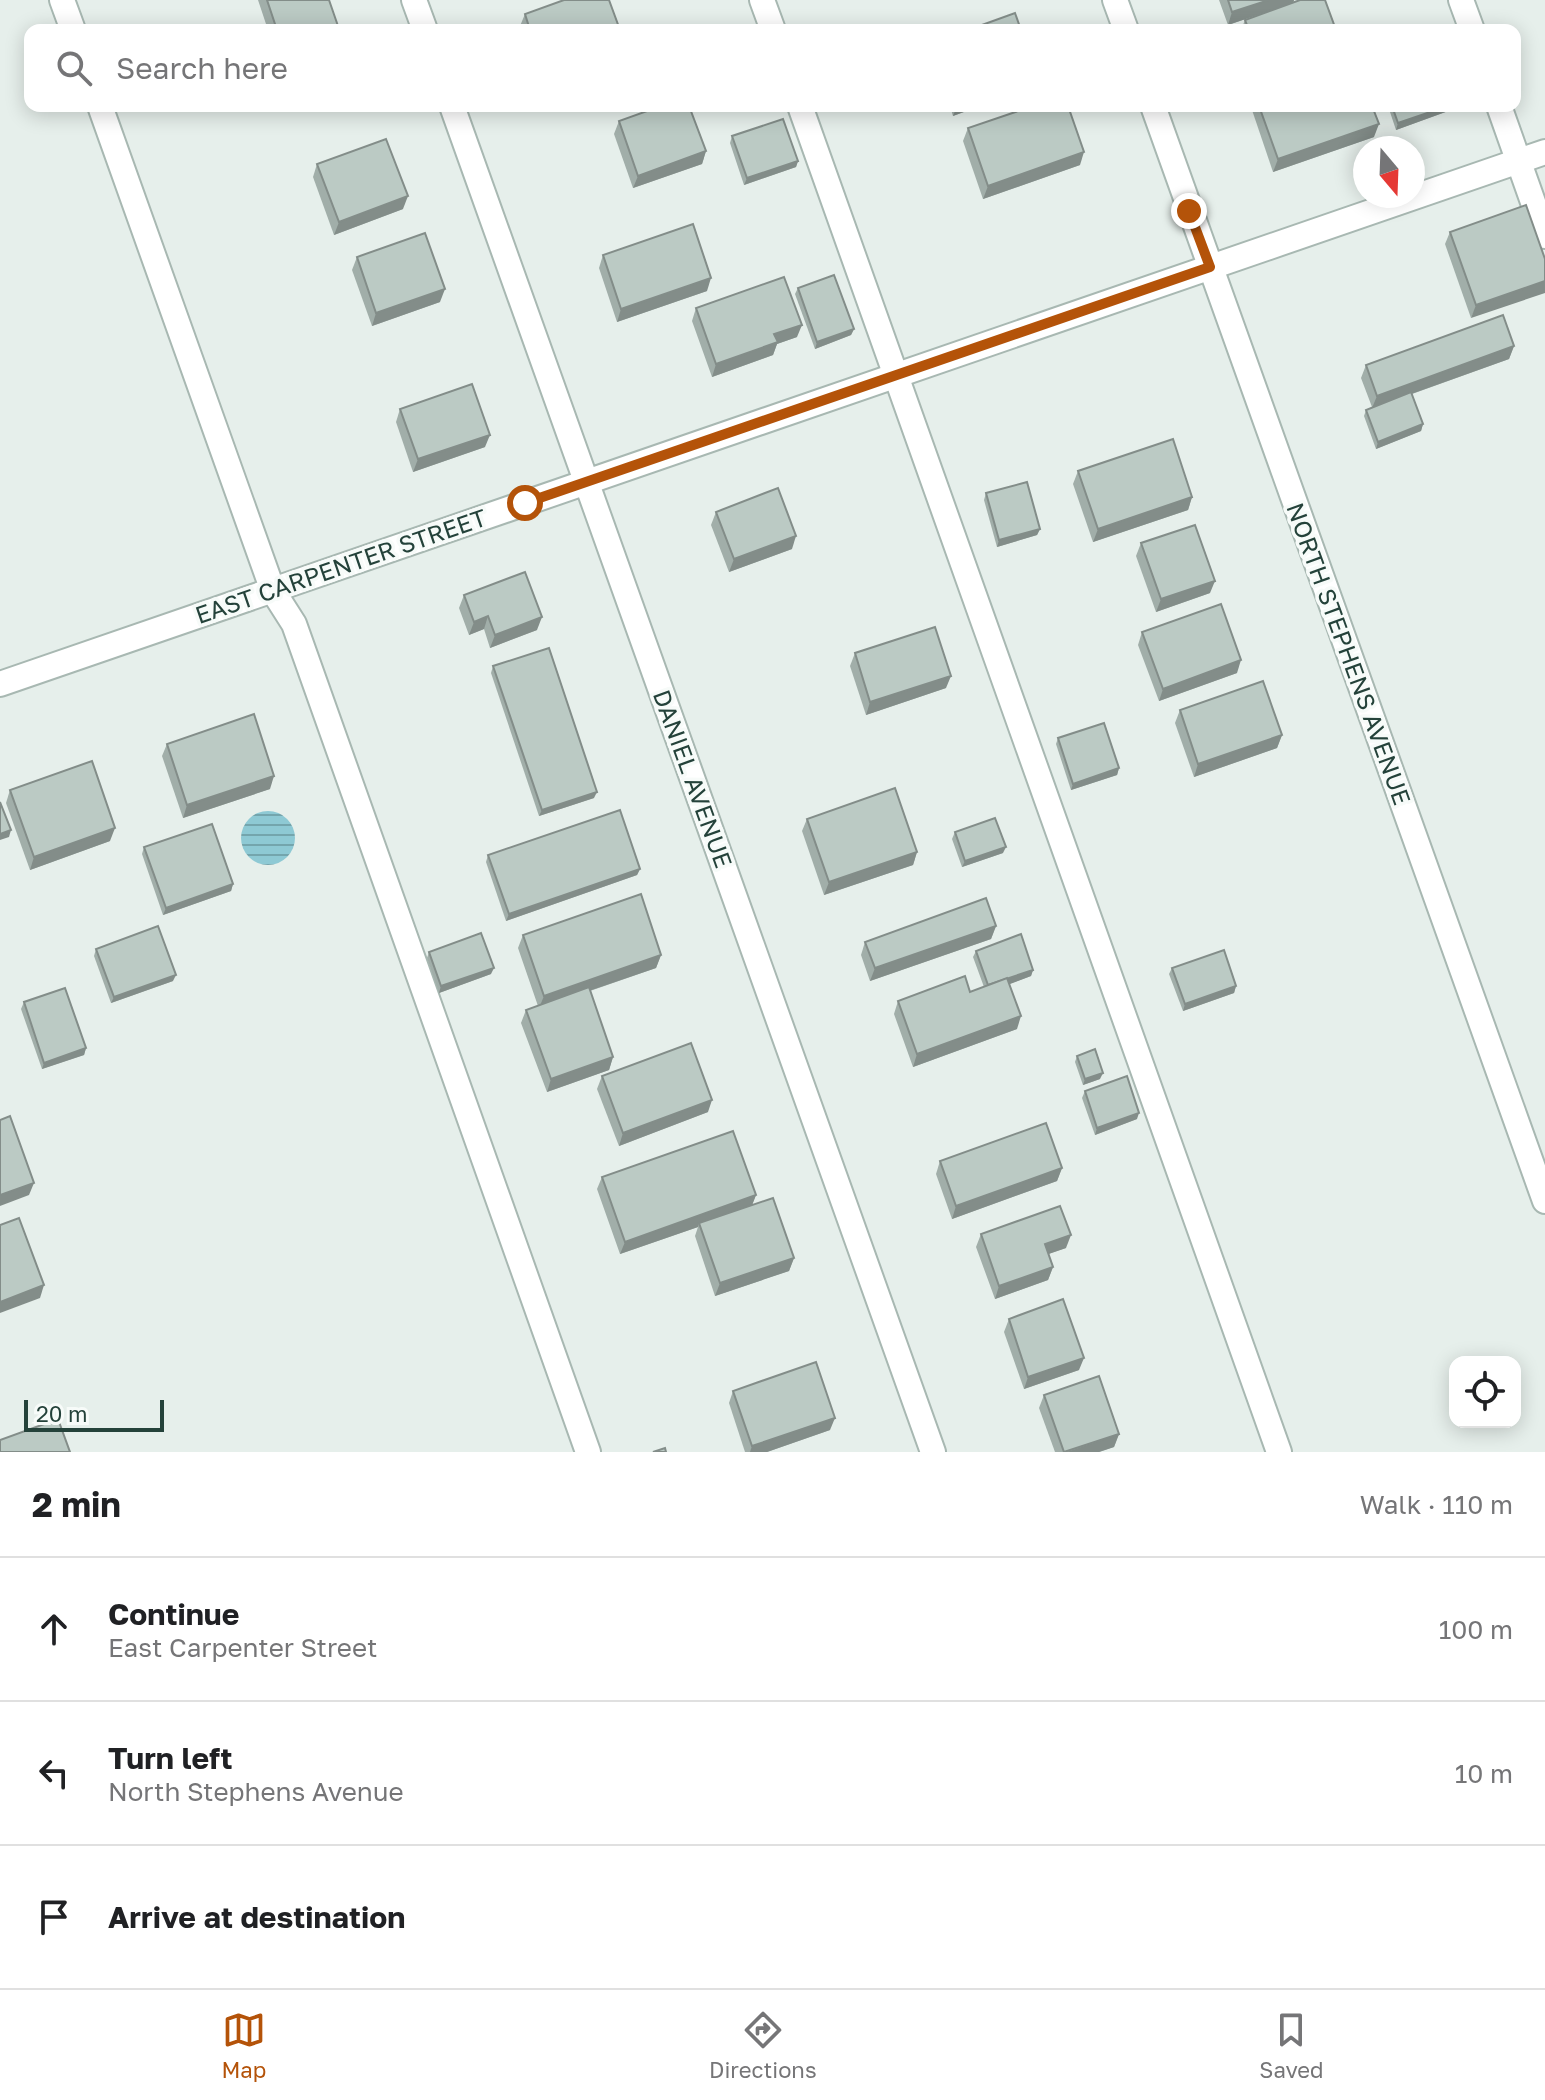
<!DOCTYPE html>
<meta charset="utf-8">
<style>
:root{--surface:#fff;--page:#f6f6f6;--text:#202124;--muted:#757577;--line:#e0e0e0;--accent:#b45309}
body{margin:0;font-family:"Golos Text",sans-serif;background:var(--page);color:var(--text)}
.controls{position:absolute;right:24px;bottom:24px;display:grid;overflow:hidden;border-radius:16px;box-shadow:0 4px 20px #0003}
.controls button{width:72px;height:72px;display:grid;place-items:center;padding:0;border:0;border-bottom:2px solid var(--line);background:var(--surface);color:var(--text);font:40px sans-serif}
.compass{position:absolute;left:1353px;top:136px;width:72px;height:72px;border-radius:50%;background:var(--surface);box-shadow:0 4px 20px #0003;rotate:161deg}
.scale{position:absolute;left:24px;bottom:20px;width:140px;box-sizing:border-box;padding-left:8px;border:4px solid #24423a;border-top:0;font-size:22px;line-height:28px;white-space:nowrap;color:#24423a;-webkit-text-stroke:6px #f7fbf9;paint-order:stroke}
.stop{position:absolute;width:24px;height:24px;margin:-18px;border:6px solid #b45309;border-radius:50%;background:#fff}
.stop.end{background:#b45309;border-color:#fff;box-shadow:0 2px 8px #0008}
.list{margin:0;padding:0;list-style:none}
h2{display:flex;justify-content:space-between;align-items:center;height:104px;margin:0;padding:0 32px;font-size:34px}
h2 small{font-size:26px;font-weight:400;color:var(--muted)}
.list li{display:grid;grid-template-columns:52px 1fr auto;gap:24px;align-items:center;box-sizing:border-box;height:144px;padding:0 32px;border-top:2px solid var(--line)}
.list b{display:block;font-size:30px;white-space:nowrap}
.list p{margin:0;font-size:26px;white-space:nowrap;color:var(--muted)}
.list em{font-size:26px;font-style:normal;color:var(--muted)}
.icon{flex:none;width:44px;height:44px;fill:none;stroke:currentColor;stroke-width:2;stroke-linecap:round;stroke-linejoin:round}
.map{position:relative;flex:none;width:1545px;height:1452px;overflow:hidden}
.search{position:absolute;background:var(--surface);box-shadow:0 4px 20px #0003;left:24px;right:24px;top:24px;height:88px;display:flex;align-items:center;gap:20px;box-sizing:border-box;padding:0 28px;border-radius:16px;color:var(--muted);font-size:30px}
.sheet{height:536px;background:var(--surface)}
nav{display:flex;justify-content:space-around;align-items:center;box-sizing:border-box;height:112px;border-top:2px solid var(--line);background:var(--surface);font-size:22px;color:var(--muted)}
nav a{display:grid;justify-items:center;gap:4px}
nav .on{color:var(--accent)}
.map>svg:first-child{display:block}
.water{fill:url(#water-rules)}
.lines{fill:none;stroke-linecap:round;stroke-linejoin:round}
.minor-casing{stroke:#a8b8b2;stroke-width:28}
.minor{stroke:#fff;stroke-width:24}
.wall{fill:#a1aea9}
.shaded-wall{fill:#838d89}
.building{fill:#bbcac4;stroke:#838d89;stroke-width:2}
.route{stroke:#b45309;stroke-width:10}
.labels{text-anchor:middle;stroke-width:7;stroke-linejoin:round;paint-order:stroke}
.street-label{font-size:24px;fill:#24423a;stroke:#f7fbf9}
</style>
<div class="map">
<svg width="1545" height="1452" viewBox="0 0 1545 1452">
<defs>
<pattern id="water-rules" width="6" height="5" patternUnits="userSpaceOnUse" patternTransform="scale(2)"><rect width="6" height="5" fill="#8ec9d4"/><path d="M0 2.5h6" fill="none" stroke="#74a5ad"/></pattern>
</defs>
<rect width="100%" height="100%" fill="#e6efeb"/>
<circle class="water" cx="268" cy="838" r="27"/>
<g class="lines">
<g class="minor-casing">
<g id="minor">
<polyline points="62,0 73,30"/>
<polyline points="414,0 425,30"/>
<polyline points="762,0 773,30"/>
<polyline points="1115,0 1126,30"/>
<polyline points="1461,0 1472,30"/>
<polyline points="100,106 273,591 294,624 588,1452"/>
<polyline points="452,106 933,1452"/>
<polyline points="800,106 1279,1452"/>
<polyline points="1153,106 1545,1201"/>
<polyline points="1499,106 1545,236"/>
<polyline points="0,684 1545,152"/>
</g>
</g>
<use href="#minor" class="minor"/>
</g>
<g class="wall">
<polygon points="258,0 329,0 336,30 268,30"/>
<polygon points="1219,0 1294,0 1293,3 1336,30 1241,30 1245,20 1284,6 1228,25"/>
<polygon points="525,14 620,30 521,30 520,26"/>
<polygon points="950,106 980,106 953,116"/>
<polygon points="1253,106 1372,106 1374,137 1273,172 1252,110"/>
<polygon points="1388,106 1462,106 1396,130"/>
<polygon points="619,121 706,151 702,164 633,188 614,134"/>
<polygon points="968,128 1080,165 983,199 963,141"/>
<polygon points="732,136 798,161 796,167 744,185 730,143"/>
<polygon points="317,164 403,209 334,235 313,177"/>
<polygon points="1526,205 1471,318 1445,244 1450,232"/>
<polygon points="603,255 707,291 617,322 599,268"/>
<polygon points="357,257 440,302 372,326 352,270"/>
<polygon points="798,288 854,329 851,335 815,349 795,294"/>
<polygon points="696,308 797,337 777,344 773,355 712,377 692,321"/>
<polygon points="1514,346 1509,359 1412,394 1423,424 1421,431 1376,449 1364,416 1366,410 1372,407 1361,378 1366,365"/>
<polygon points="400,409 485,447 413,472 396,422"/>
<polygon points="1078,471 1192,497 1188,510 1093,542 1073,484"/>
<polygon points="986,493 1040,529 1037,535 997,547 984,500"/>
<polygon points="716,512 792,549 729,572 711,525"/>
<polygon points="1141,543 1210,593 1156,612 1136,556"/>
<polygon points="464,595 537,630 490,648 484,629 469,635 459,608"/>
<polygon points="1142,632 1237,673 1159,701 1138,645"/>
<polygon points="855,653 946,688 866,715 850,666"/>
<polygon points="493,666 594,798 539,816 491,673"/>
<polygon points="1180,710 1282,735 1277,748 1194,777 1175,723"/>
<polygon points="1058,738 1119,768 1117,775 1071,790 1056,744"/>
<polygon points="167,744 270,789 183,818 162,756"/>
<polygon points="10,790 110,841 30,870 6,803"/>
<polygon points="807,819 917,852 913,865 824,895 802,831"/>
<polygon points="955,832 1003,853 962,867 952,839"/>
<polygon points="144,847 233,884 231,891 163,915 142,854"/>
<polygon points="488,855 640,869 637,875 506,921 486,862"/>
<polygon points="996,926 991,939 870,981 861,955 865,942"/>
<polygon points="523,935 661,955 656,968 590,991 613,1057 609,1070 547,1092 521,1023 526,1010 538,1006 518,948"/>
<polygon points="96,949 173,981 111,1003 94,956"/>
<polygon points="976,951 1033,970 1031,976 1009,984 1017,1029 913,1067 894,1014 898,1001 970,992 984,987 973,957"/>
<polygon points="429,952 491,974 439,993 427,958"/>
<polygon points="1172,968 1236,986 1234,993 1183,1011 1169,974"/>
<polygon points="24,1002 86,1048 84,1055 42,1069 21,1009"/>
<polygon points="1077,1056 1100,1079 1083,1085 1075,1062"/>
<polygon points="602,1076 708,1112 619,1146 597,1089"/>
<polygon points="1085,1091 1137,1119 1095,1135 1082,1098"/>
<polygon points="940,1161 1062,1168 1057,1181 952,1219 936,1174"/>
<polygon points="602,1177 756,1195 752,1205 794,1258 789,1271 715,1296 695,1236 698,1227 620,1254 597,1189"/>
<polygon points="981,1234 1066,1248 1048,1254 1053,1267 1048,1280 995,1299 976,1247"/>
<polygon points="1009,1319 1079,1370 1024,1389 1004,1332"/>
<polygon points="733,1391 830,1430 767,1452 745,1452 729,1403"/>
<polygon points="1044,1395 1119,1434 1114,1447 1099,1452 1055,1452 1039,1408"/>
</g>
<g class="shaded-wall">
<polygon points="1269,0 1294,0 1293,3 1228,25 1232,12"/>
<polygon points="957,106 980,106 953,116"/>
<polygon points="1448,106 1462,106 1396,130 1398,123"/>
<polygon points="1379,124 1374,137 1273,172 1278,159"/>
<polygon points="706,151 702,164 633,188 638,176"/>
<polygon points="1084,152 1080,165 983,199 988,186"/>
<polygon points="798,161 796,167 744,185 747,178"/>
<polygon points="408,196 403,209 334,235 339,222"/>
<polygon points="711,278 707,291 617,322 621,309"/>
<polygon points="1545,281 1545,293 1471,318 1476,305"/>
<polygon points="445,289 440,302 372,326 376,313"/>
<polygon points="802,325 797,337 777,344 773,355 712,377 716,364 774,334"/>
<polygon points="854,329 851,335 815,349 817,342"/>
<polygon points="1514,346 1509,359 1372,408 1377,396"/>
<polygon points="1423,424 1421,431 1376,449 1378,442"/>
<polygon points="490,435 485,447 413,472 418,459"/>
<polygon points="1192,497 1188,510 1093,542 1098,529"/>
<polygon points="1040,529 1037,535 997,547 999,540"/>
<polygon points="796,536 792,549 729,572 734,559"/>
<polygon points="1215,581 1210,593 1156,612 1161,599"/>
<polygon points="488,616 484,629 469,635 474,622"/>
<polygon points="542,617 537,630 490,648 495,635"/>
<polygon points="1241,660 1237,673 1159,701 1163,689"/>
<polygon points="951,676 946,688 866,715 870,702"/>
<polygon points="1282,735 1277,748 1194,777 1198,764"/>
<polygon points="1119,768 1117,775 1071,790 1073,784"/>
<polygon points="274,776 270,789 183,818 187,805"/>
<polygon points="597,792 594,798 539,816 542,810"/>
<polygon points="115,828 110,841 30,870 34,857"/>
<polygon points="11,830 9,837 0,840 0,834"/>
<polygon points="1006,847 1003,853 962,867 965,861"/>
<polygon points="917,852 913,865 824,895 829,882"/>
<polygon points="640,869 637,875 506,921 509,914"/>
<polygon points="233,884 231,891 163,915 166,908"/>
<polygon points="996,926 991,939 870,981 875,968"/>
<polygon points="661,955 656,968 539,1008 544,996"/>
<polygon points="494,968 491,974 439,993 441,986"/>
<polygon points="1033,970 1031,976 986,993 988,986"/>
<polygon points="176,975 173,981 111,1003 114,997"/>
<polygon points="1236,986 1234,993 1183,1011 1185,1004"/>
<polygon points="1021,1016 1017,1029 913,1067 917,1054"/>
<polygon points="86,1048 84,1055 42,1069 44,1063"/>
<polygon points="613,1057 609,1070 547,1092 551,1079"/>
<polygon points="1103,1073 1100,1079 1083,1085 1085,1079"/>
<polygon points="712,1100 708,1112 619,1146 623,1133"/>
<polygon points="1139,1113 1137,1119 1095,1135 1097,1128"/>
<polygon points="1062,1168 1057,1181 952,1219 956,1206"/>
<polygon points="34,1183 29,1195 0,1206 0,1195"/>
<polygon points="756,1195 751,1208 699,1223 698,1227 620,1254 625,1242"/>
<polygon points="1071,1235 1066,1248 1040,1257 1045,1244"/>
<polygon points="794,1258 789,1271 715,1296 720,1283"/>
<polygon points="1053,1267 1048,1280 995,1299 999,1286"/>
<polygon points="44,1285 40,1298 0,1313 0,1302"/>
<polygon points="1084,1358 1079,1370 1024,1389 1028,1377"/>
<polygon points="835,1418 830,1430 767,1452 750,1452 752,1446"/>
<polygon points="1119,1434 1114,1447 1099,1452 1067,1452"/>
</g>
<g class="building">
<polygon points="267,0 329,0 338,26 325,30 277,30"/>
<polygon points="564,0 609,0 620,30 530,30 525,14"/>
<polygon points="1228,0 1269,0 1232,12"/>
<polygon points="1300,0 1325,0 1336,30 1249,30 1245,20"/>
<polygon points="1015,13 1021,30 968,30"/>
<polygon points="661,106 689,106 706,151 638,176 619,121"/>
<polygon points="1033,106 1068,106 1084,152 988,186 968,128"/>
<polygon points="1259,106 1372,106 1379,124 1278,159"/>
<polygon points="1392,106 1448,106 1398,123"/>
<polygon points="783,119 798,161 747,178 732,136"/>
<polygon points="386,139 408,196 339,222 317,164"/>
<polygon points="1526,205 1545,259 1545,281 1476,305 1450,232"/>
<polygon points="693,224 711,278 621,309 603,255"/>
<polygon points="425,233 445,289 376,313 357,257"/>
<polygon points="834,275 854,329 817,342 798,288"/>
<polygon points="784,277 802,325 774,334 778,342 716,364 696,308"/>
<polygon points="1503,315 1514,346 1377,396 1366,365"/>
<polygon points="472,384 490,435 418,459 400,409"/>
<polygon points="1411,392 1423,424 1378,442 1366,410"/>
<polygon points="1173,439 1192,497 1098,529 1078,471"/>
<polygon points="1027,482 1040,529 999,540 986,493"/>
<polygon points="778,488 796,536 734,559 716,512"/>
<polygon points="1195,525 1215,581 1161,599 1141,543"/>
<polygon points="525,572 542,617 495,635 488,616 474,622 464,595"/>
<polygon points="1221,604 1241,660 1163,689 1142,632"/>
<polygon points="935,627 951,676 870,702 855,653"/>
<polygon points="549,648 597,792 542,810 493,666"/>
<polygon points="1263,681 1282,735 1198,764 1180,710"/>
<polygon points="254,714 274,776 187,805 167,744"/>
<polygon points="1104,723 1119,768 1073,784 1058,738"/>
<polygon points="92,761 115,828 34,857 10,790"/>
<polygon points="895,788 917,852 829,882 807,819"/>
<polygon points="0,802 11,830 0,834"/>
<polygon points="620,810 640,869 509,914 488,855"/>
<polygon points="995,818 1006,847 965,861 955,832"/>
<polygon points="212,824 233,884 166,908 144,847"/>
<polygon points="641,894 661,955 544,996 523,935"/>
<polygon points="986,898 996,926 875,968 865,942"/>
<polygon points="158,926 176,975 114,997 96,949"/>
<polygon points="481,933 494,968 441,986 429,952"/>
<polygon points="1021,934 1033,970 988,985 976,951"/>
<polygon points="1224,950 1236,986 1185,1004 1172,968"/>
<polygon points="965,976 970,992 1007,978 1021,1016 917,1054 898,1001"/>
<polygon points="589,987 613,1057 551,1079 526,1010"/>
<polygon points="65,988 86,1048 44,1063 24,1002"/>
<polygon points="691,1043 712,1100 623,1133 602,1076"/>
<polygon points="1095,1049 1103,1073 1085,1079 1077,1056"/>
<polygon points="1127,1076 1139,1113 1097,1128 1085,1091"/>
<polygon points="10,1116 34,1183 0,1195 0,1120"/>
<polygon points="1046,1123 1062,1168 956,1206 940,1161"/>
<polygon points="733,1131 756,1195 625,1242 602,1177"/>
<polygon points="773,1198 794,1258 720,1283 699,1223"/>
<polygon points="1060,1206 1071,1235 1045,1244 1053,1267 999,1286 981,1234"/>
<polygon points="19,1218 44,1285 0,1302 0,1225"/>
<polygon points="1063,1299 1084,1358 1028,1377 1009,1319"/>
<polygon points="816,1362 835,1418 752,1446 733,1391"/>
<polygon points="1099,1376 1119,1434 1064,1452 1044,1395"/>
<polygon points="58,1419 70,1452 0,1452 0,1440"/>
<polygon points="665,1448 666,1452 653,1452"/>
</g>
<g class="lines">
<polyline class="route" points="525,503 1210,267 1189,211"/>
</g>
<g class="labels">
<g class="street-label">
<text transform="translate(341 567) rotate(-19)" y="8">EAST CARPENTER STREET</text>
<text transform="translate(1348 654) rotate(70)" y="8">NORTH STEPHENS AVENUE</text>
<text transform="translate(692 779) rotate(70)" y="8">DANIEL AVENUE</text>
</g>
</g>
</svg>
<div class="controls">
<button><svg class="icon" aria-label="locate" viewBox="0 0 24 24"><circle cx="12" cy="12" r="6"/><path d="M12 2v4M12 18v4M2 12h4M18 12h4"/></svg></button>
</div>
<svg class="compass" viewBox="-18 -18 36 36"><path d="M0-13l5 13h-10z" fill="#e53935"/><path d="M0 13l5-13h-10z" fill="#757577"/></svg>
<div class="scale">20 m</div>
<div class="stop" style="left:525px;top:503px"></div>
<div class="stop end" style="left:1189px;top:211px"></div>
<div class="search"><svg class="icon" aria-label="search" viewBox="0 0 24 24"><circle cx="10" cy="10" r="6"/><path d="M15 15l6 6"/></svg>Search here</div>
</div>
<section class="sheet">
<h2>2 min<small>Walk · 110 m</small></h2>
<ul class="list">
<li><svg class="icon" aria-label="ahead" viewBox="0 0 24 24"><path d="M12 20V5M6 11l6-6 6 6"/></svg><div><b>Continue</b><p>East Carpenter Street</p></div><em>100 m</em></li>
<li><svg class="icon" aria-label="left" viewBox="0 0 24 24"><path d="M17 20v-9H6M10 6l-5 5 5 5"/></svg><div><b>Turn left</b><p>North Stephens Avenue</p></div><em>10 m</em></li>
<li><svg class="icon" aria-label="arrive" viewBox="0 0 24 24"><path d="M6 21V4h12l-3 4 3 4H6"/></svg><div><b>Arrive at destination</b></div></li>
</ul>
</section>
<nav>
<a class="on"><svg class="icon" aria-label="map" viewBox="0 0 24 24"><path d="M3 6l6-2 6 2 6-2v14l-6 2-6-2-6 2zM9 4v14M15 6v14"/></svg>Map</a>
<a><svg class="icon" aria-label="directions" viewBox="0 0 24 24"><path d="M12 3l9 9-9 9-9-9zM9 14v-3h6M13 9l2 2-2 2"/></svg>Directions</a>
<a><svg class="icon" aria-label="saved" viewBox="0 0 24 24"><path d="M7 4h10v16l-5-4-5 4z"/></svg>Saved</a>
</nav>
